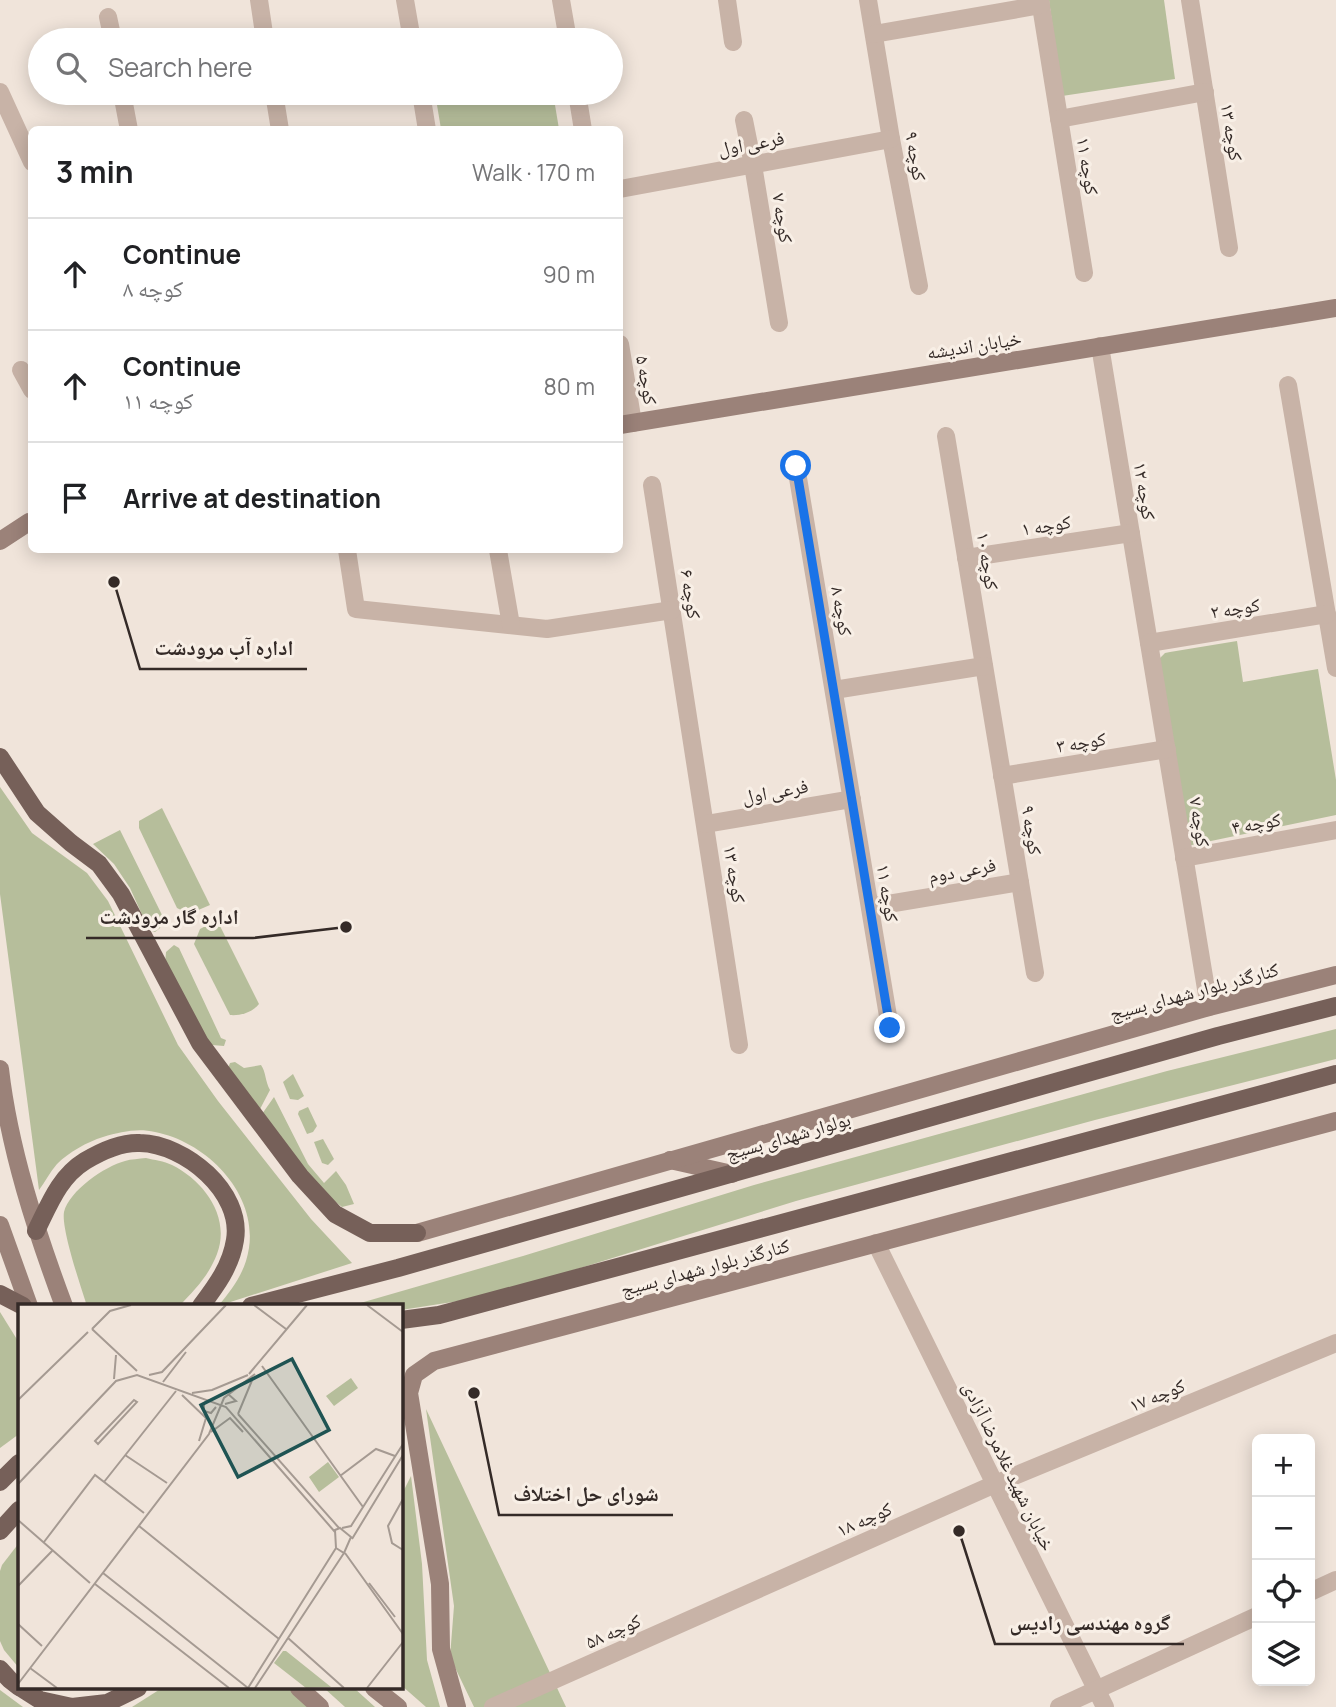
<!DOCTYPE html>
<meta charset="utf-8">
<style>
:root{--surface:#fff;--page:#f2f2f2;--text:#202124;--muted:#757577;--line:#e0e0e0}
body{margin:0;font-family:Manrope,"Noto Naskh Arabic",sans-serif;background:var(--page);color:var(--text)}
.controls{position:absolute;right:21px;bottom:21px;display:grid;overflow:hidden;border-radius:10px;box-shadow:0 4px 18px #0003}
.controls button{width:63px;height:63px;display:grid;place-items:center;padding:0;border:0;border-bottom:2px solid var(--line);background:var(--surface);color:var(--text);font:35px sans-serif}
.stop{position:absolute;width:21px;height:21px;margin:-16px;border:5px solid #1a73e8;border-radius:50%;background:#fff}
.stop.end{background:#1a73e8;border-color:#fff;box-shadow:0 2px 7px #0008}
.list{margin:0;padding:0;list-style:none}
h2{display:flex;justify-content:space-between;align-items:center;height:91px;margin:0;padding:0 28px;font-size:30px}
h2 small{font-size:23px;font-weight:400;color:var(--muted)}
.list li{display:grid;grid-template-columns:46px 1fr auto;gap:21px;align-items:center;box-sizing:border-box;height:112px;padding:0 28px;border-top:2px solid var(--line)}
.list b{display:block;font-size:26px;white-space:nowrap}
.list p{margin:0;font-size:23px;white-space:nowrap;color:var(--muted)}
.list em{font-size:23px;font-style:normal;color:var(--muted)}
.icon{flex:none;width:38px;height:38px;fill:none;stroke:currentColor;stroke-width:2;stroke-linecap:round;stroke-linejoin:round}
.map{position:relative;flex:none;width:1336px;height:1707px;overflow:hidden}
.search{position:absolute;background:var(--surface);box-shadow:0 4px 18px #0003;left:28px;top:28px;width:595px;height:77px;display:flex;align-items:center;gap:18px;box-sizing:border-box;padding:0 24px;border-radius:38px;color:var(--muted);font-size:26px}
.panel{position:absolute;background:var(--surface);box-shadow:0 4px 18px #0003;left:28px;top:126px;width:595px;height:427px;border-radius:10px}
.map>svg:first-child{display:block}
.green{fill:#b6be9b}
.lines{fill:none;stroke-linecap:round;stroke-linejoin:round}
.street{stroke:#c8b3a7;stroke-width:18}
.secondary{stroke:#9b8279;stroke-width:18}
.primary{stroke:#766059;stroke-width:18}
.route{stroke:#1a73e8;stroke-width:9}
.labels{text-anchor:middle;stroke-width:6;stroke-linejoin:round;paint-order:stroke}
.street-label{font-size:19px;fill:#342a27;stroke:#f8efe6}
.inset-road{fill:none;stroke:#a59a92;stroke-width:2}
.view{fill:#1f5453;fill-opacity:0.15;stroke:#1f5453;stroke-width:3.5}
.inset-edge{fill:none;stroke:#342a27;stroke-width:3.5}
.leader{fill:none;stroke:#342a27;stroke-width:2.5}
.callout-dot{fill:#342a27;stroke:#f8efe6;stroke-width:2.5}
.callout-label{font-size:21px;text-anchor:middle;font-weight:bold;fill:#342a27;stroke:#f8efe6;stroke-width:6;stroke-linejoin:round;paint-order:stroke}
</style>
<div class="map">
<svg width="1336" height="1707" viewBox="0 0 1336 1707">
<rect width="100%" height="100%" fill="#f0e4da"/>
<g class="green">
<polygon points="1049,0 1164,0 1175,79 1062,96"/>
<polygon points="435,93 553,93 559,129 441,129"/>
<polygon points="1237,641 1243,682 1318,669 1336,780 1336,815 1187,846 1158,660 1165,653 1170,652"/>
<path d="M0 787 32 833 87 873 108 901 178 1045 218 1101 311 1219 352 1263 218 1306C230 1292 240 1279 246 1261 265 1201 211 1143 155 1132 137 1128 121 1132 103 1137 87 1142 69 1152 57 1164 50 1172 45 1182 39 1190L0 894Z"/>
<polygon points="162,808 210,905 189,914 177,908 139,828 139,821"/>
<polygon points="120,830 163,917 160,928 155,932 149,930 130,888 114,864 93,844"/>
<path d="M215 921 219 924 259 1004C253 1012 240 1016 230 1015L194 944 200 929Z"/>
<polygon points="174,945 179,948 221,1038 226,1040 224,1046 212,1045 205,1038 165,964 166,952"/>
<polygon points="1336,1029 1336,1059 1095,1120 796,1201 561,1274 459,1301 401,1310 401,1306 350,1306 523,1256 754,1185 1167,1071"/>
<path d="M235 1062 244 1068 261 1065C266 1072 265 1081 270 1090L259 1111 227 1071 230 1063Z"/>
<polygon points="293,1074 304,1096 298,1100 290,1099 283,1082"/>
<polygon points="274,1097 308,1164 324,1183 336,1171 346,1185 354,1204 342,1207 323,1192 262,1114"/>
<polygon points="308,1107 317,1126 313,1132 307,1134 298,1114 299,1111"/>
<polygon points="323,1139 334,1159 328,1165 322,1163 314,1142"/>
<path d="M146 1158C154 1160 164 1161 172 1165 204 1181 231 1217 217 1254 209 1275 195 1290 179 1306H87C81 1287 61 1229 64 1212 69 1191 105 1166 125 1161 131 1159 139 1159 146 1158Z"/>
<polygon points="0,1312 18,1341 19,1434 0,1448"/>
<polygon points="426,1409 566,1707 474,1707 450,1657 454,1606"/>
<polygon points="411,1476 422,1564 427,1660 440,1707 426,1707 401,1685 401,1496"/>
<polygon points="19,1543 19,1668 4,1650 0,1641 0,1571 2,1565"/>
<polygon points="162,1688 298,1688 318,1707 132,1707"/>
<polygon points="324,1688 354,1688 375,1707 345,1707"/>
<polygon points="0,1690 23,1707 0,1707"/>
</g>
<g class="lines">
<g class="street">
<polyline points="259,0 265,40"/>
<polyline points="405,0 412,40"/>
<polyline points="561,0 568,40"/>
<polyline points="727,0 733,42"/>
<polyline points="868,0 891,139 919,286"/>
<polyline points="1040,0 1084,273"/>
<polyline points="1190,0 1229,248"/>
<polyline points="108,17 113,40"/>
<polyline points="874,34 1041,5"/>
<polyline points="0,92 32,162"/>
<polyline points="122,93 129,130"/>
<polyline points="274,93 280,130"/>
<polyline points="421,93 427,130"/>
<polyline points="577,93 583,130"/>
<polyline points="1059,119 1205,92"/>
<polyline points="744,120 753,165 779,323"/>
<polyline points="620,189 891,139"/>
<polyline points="620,344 633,423"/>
<polyline points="1100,346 1209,1007"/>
<polyline points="21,370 32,390"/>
<polyline points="1288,385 1336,668"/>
<polyline points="946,436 1035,973"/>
<polyline points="796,466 890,1028"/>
<polyline points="652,485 739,1045"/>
<polyline points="347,550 356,609 547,629 672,610"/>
<polyline points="498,550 511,625"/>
<polyline points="966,558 1131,533"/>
<polyline points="1149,643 1327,614"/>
<polyline points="834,690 984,666"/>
<polyline points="1002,776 1167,749"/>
<polyline points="706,824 852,799"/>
<polyline points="1184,858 1336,830"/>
<polyline points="870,907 1020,882"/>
<polyline points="876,1243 1105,1707"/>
<polyline points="1310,1592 1336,1580"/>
<polyline points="493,1707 995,1484 1336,1343"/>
<polyline points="1059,1707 1257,1616"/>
</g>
<g class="secondary">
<polyline points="620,425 1336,308"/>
<polyline points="0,541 29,522"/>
<path d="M0 1069C9 1148 36 1231 64 1306"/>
<polyline points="670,1160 732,1174"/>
<polyline points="0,1225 29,1306"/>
<polyline points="417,1233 1209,1007 1336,975"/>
<polyline points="299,1688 320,1707"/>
<polyline points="374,1688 398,1707"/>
<polyline points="457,1707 441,1649 440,1584 409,1393 414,1375 434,1361 1336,1121"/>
</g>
<g class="primary">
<polyline points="0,757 37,813 71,843 99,864 121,894 200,1043 300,1176 335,1214 370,1233 417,1233"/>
<path d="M36 1231C49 1205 59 1177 85 1161 100 1152 121 1142 140 1143 185 1144 243 1192 235 1240 231 1266 216 1286 201 1306"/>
<polyline points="0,1294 23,1306"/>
<polyline points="251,1306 398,1268 1218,1036 1336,1006"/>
<polyline points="401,1320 439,1315 1336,1074"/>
<polyline points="0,1482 19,1463"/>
<polyline points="0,1531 19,1510"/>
<polyline points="0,1669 10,1680 19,1687"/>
<polyline points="21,1688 40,1700 72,1707 107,1703 138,1688"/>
</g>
</g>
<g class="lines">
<polyline class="route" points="796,466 890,1028"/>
</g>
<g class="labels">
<g class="street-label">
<text transform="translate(1232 132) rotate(81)" y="7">کوچه ۱۳</text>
<text transform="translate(751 143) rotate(-10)" y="7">فرعی اول</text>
<text transform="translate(916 156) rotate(80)" y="7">کوچه ۹</text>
<text transform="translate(1088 166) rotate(81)" y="7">کوچه ۱۱</text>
<text transform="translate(783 218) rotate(81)" y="7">کوچه ۷</text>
<text transform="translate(974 345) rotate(-9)" y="7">خیابان اندیشه</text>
<text transform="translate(647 380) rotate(80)" y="7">کوچه ۵</text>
<text transform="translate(1145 491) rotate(81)" y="7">کوچه ۱۲</text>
<text transform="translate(1046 525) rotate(-9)" y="7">کوچه ۱</text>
<text transform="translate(988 561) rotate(81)" y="7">کوچه ۱۰</text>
<text transform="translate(691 594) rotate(81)" y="7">کوچه ۶</text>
<text transform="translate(1235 608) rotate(-9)" y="7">کوچه ۲</text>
<text transform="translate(842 611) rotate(80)" y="7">کوچه ۸</text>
<text transform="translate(1081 742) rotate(-9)" y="7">کوچه ۳</text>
<text transform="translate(775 791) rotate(-10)" y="7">فرعی اول</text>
<text transform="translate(1200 822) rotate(81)" y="7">کوچه ۷</text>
<text transform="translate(1256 823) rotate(-10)" y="7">کوچه ۴</text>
<text transform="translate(1032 830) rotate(81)" y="7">کوچه ۹</text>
<text transform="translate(962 870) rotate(-10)" y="7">فرعی دوم</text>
<text transform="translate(735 874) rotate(81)" y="7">کوچه ۱۳</text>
<text transform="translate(888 893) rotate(81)" y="7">کوچه ۱۱</text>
<text transform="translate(1194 991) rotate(-15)" y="7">کنارگذر بلوار شهدای بسیج</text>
<text transform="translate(788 1136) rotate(-16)" y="7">بولوار شهدای بسیج</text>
<text transform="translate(705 1267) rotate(-15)" y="7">کنارگذر بلوار شهدای بسیج</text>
<text transform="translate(1157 1395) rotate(-22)" y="7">کوچه ۱۷</text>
<text transform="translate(1009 1466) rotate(64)" y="7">خیابان شهید غلامرضا آزادی</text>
<text transform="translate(864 1519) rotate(-24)" y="7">کوچه ۱۸</text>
<text transform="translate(613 1631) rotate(-24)" y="7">کوچه ۵۸</text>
</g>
</g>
<g transform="translate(18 1304)">
<rect width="385" height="385" fill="#f0e4da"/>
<path d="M333 74 340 84 316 102 308 92ZM310 158 321 173 301 188 291 173ZM265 347H268L313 383 288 384 256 359Z" fill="#b6be9b"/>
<path class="inset-road" d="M236 1 268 25M349 1 385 28M74 25 92 7 113 1M74 25 119 67M244 62 345 203M231 70 289 1M131 71 144 68 208 1M96 75 98 51M145 78 168 48M174 89 194 86 230 71M164 91 188 114 181 137M0 96 70 28M116 96 119 98 80 140 77 137ZM191 96 186 99V107L193 109 198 103M207 100 218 97 210 90M220 110 321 224M220 110 235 74M193 128 212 114 225 128M107 151 149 179M322 172 358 145 377 152M86 178 158 87M0 180 98 77 119 71 208 103 317 228M385 195 370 222 374 239 385 246M0 216 72 279M121 222 261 335M322 224 333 233 326 249 318 244 317 226ZM324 224 333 222 385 140M334 235 385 151M26 238 77 171 126 209M327 249 385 330M85 269 230 384M351 279 377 313M77 280 211 384M0 282 35 246M0 320 24 342M270 334 326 384M12 364 39 384M0 380 191 130 206 94 237 70M230 384 318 244M237 384 326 249M349 384 385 338"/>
<path class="view" d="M274 55 311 126 220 173 183 101Z"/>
<rect width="385" height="385" class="inset-edge"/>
</g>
<path class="leader" d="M114 582L140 669H307M346 927L253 938H86M474 1393L499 1515H673M959 1531L995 1644H1184"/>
<g class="callout-dot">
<circle cx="114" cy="582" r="7"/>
<circle cx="346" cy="927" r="7"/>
<circle cx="474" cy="1393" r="7"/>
<circle cx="959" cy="1531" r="7"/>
</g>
<g class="callout-label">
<text x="224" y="655">اداره آب مرودشت</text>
<text x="169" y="924">اداره گار مرودشت</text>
<text x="586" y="1501">شورای حل اختلاف</text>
<text x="1090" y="1630">گروه مهندسی رادیس</text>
</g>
</svg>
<div class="controls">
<button>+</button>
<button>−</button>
<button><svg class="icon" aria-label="locate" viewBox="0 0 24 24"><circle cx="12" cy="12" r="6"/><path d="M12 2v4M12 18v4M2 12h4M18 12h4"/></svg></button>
<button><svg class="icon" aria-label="layers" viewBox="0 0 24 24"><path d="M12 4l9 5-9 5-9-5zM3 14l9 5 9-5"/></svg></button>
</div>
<div class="stop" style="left:796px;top:466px"></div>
<div class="stop end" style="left:890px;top:1028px"></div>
<div class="search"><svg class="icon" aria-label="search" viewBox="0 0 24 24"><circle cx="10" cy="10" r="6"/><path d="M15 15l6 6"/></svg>Search here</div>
<section class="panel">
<h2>3 min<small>Walk · 170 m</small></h2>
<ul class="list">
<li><svg class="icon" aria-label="ahead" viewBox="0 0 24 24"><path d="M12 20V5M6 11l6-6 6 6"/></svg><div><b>Continue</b><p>کوچه ۸</p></div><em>90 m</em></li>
<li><svg class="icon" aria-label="ahead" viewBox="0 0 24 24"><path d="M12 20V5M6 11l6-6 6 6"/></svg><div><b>Continue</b><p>کوچه ۱۱</p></div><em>80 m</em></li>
<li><svg class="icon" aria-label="arrive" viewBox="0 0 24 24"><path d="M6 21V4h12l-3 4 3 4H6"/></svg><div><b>Arrive at destination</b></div></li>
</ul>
</section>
</div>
